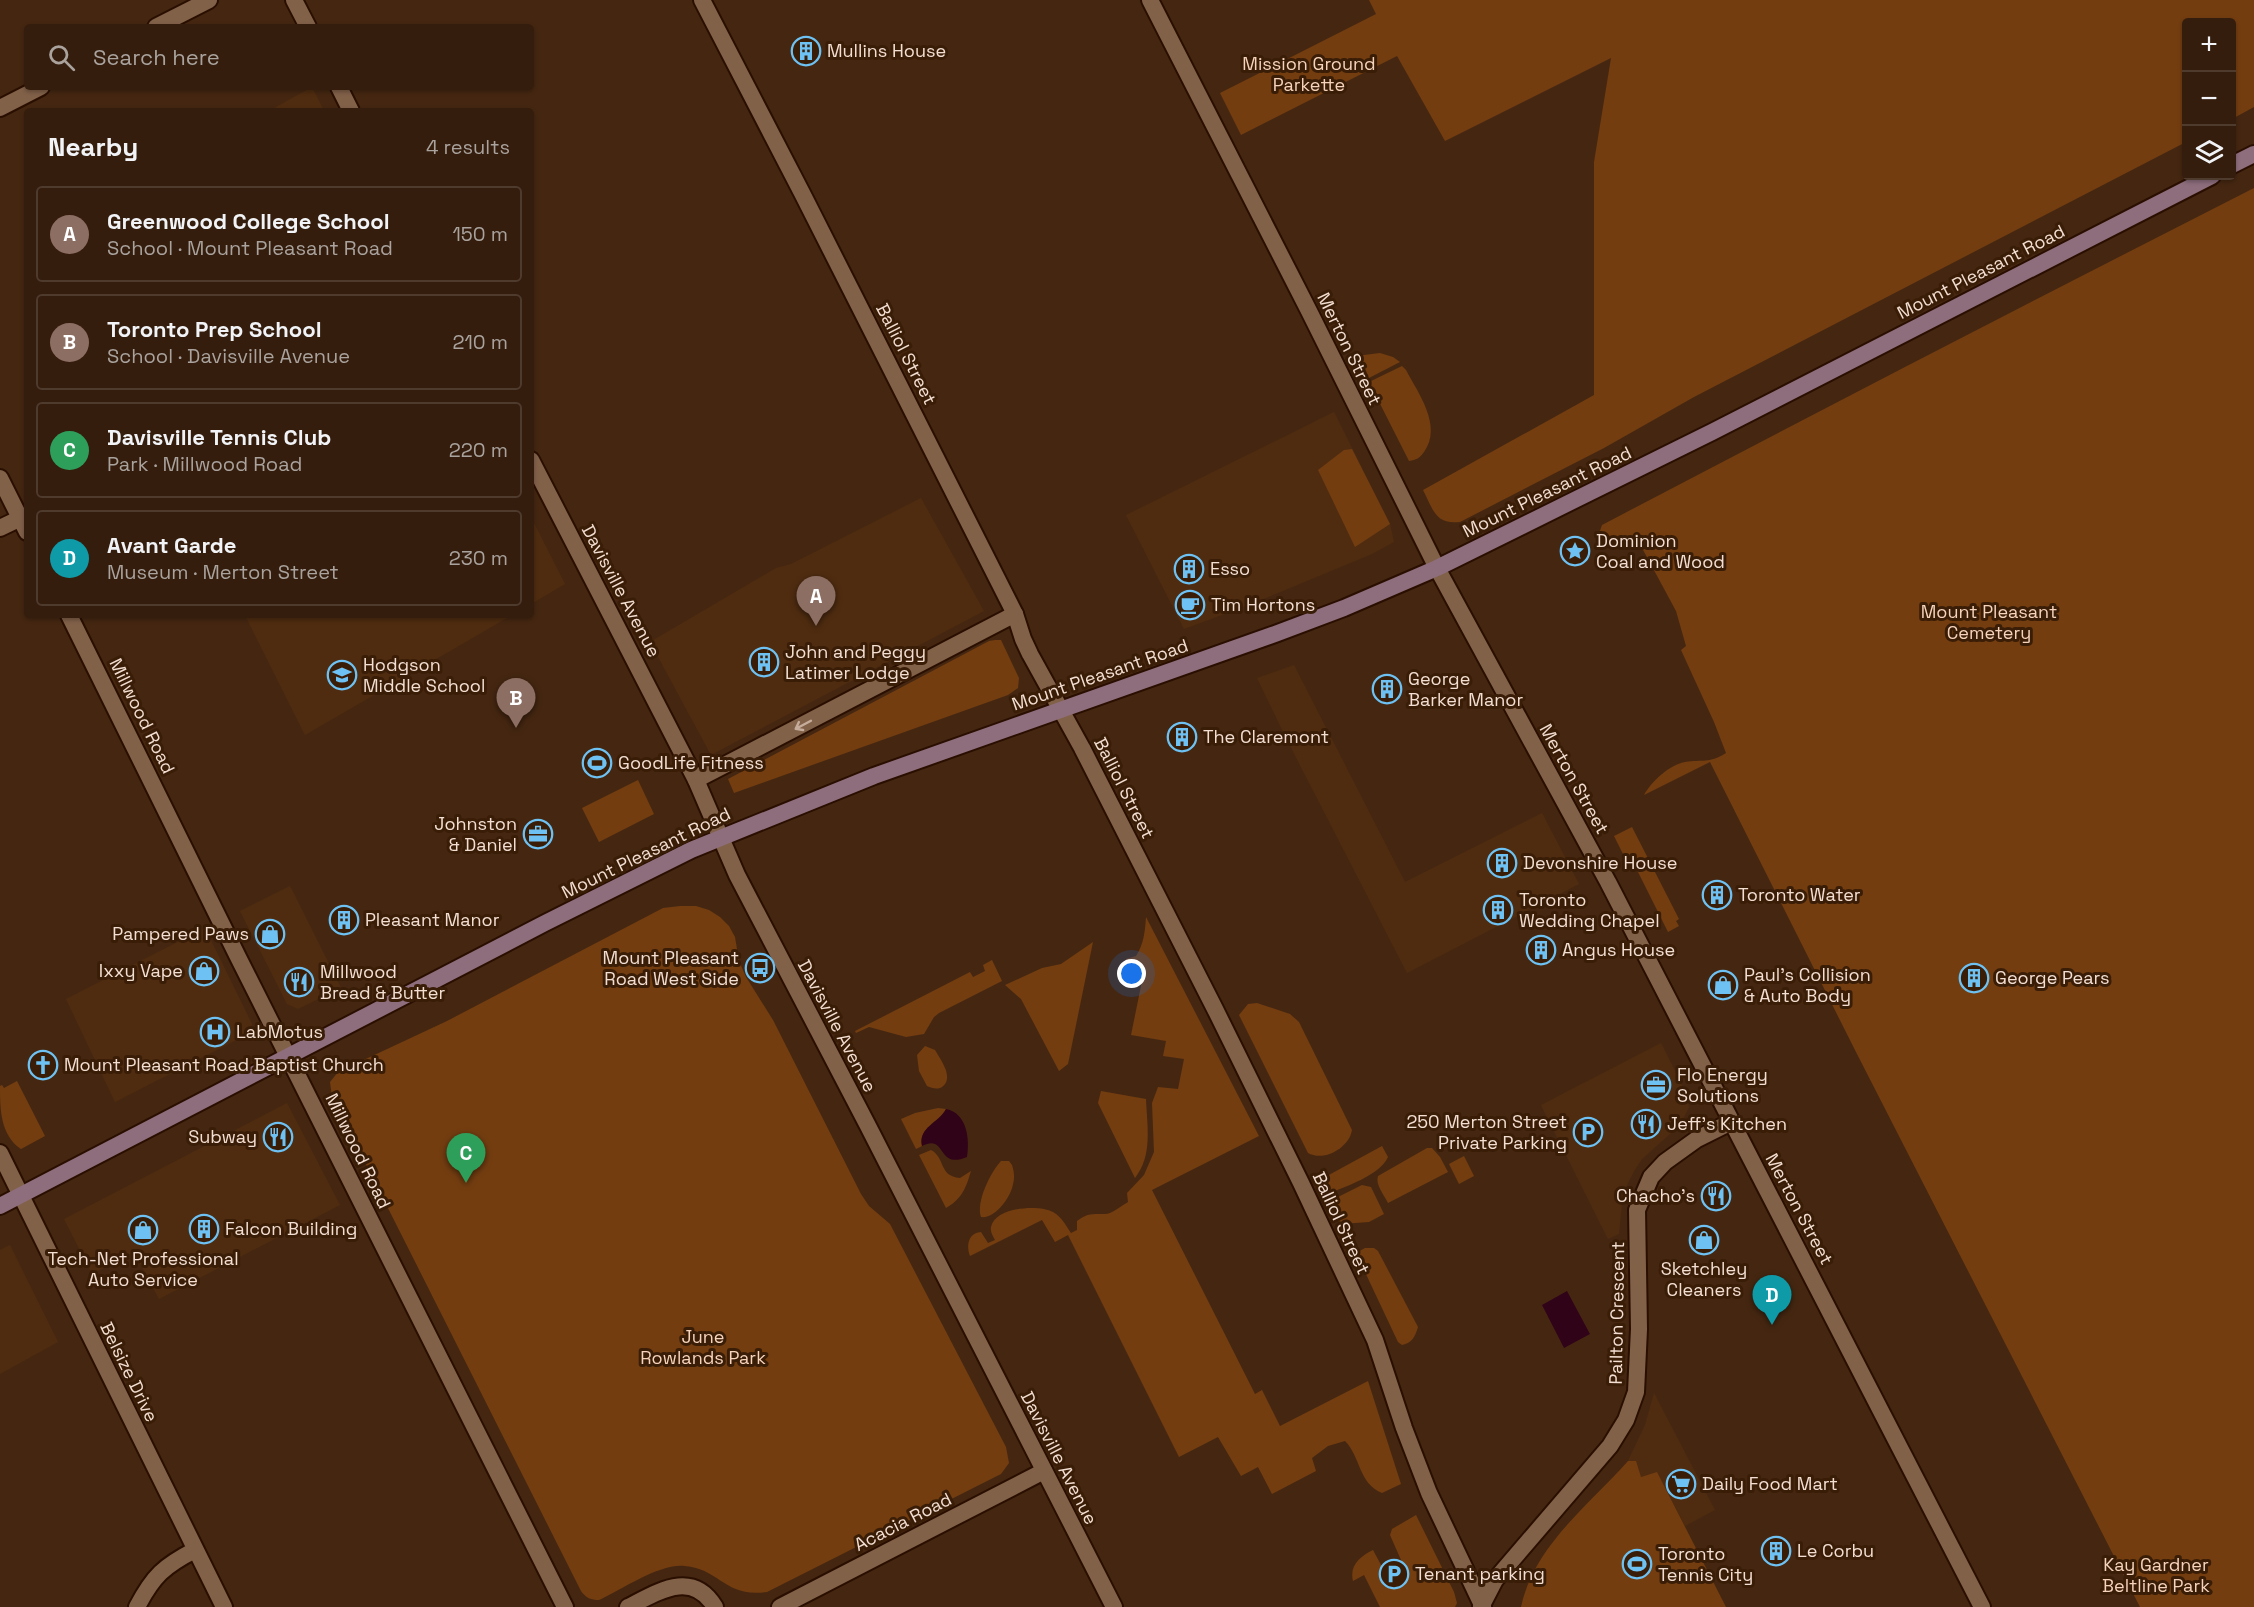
<!DOCTYPE html>
<meta charset="utf-8">
<style>
:root{--surface:#341d0d;--page:#3c2616;--text:#f1f3f6;--muted:#a9a29d;--line:#4e3b2e;--accent:#6ec2f3}
body{margin:0;font-family:"Space Grotesk",sans-serif;background:var(--page);color:var(--text)}
.controls{position:absolute;right:18px;top:18px;display:grid;overflow:hidden;border-radius:6px;box-shadow:0 2px 4px #0004}
.controls button{width:54px;height:54px;display:grid;place-items:center;padding:0;border:0;border-bottom:2px solid var(--line);background:var(--surface);color:var(--text);font:30px sans-serif}
.you{position:absolute;left:1132px;top:974px;width:21px;height:21px;margin:-15px;border:4px solid #fff;border-radius:50%;background:#1a73e8;box-shadow:0 0 0 9px #1a73e833}
.badge{display:grid;place-items:center;width:39px;height:39px;border-radius:50%;background:var(--accent);color:#fff;font-size:20px;font-weight:700}
.pin{position:absolute;translate:-50% -50px;filter:drop-shadow(0 2px 3px #0008)}
.pin::after{content:'';position:absolute;top:32px;width:21px;height:18px;background:inherit;clip-path:polygon(0 0,100% 0,50% 100%)}
.list{margin:0;padding:0;list-style:none}
h2{display:flex;justify-content:space-between;align-items:center;height:78px;margin:0;padding:0 24px;font-size:26px}
h2 small{font-size:20px;font-weight:400;color:var(--muted)}
.list li{display:grid;grid-template-columns:39px 1fr auto;gap:18px;align-items:center;box-sizing:border-box;height:96px;margin:0 12px 12px;padding:0 12px;border:2px solid var(--line);border-radius:6px}
.list b{display:block;font-size:22px;white-space:nowrap}
.list p{margin:0;font-size:20px;white-space:nowrap;color:var(--muted)}
.list em{font-size:20px;font-style:normal;color:var(--muted)}
.icon{flex:none;width:33px;height:33px;fill:none;stroke:currentColor;stroke-width:2;stroke-linecap:round;stroke-linejoin:round}
.map{position:relative;flex:none;width:2254px;height:1607px;overflow:hidden}
.search{position:absolute;background:var(--surface);box-shadow:0 2px 4px #0004;left:24px;top:24px;width:510px;height:66px;display:flex;align-items:center;gap:15px;box-sizing:border-box;padding:0 21px;border-radius:6px;color:var(--muted);font-size:22px}
.panel{position:absolute;background:var(--surface);box-shadow:0 2px 4px #0004;left:24px;top:108px;width:510px;height:510px;border-radius:6px}
.map>svg:first-child{display:block}
.built{fill:#4f2c10}
.green{fill:#733d10}
.water{fill:#300318}
.lines{fill:none;stroke-linecap:round;stroke-linejoin:round}
.minor-casing{stroke:#2a0f00;stroke-width:20}
.tertiary-casing{stroke:#2a0f00;stroke-width:20}
.secondary-casing{stroke:#2a0f00;stroke-width:20}
.minor{stroke:#826149;stroke-width:16}
.tertiary{stroke:#826149;stroke-width:16}
.secondary{stroke:#8e6e7d;stroke-width:16}
.oneway{stroke:#c6ad9b}
.labels{text-anchor:middle;stroke-width:6;stroke-linejoin:round;paint-order:stroke}
.poi-label{font-size:18px;fill:#f3dfd2;stroke:#3a1d07;text-anchor:start}
.park-label{font-size:18px;fill:#f6d3bb;stroke:#3a1d07}
.street-label{font-size:18px;fill:#f3dfd2;stroke:#3a1d07}
</style>
<div class="map">
<svg width="2254" height="1607" viewBox="0 0 2254 1607">
<rect width="100%" height="100%" fill="#452711"/>
<g class="built">
<polygon points="312,87 324,111 269,111"/>
<polygon points="1334,412 1390,524 1394,542 1372,554 1249,605 1184,629 1126,515"/>
<polygon points="921,498 984,611 711,755 650,642 776,568 791,564"/>
<polygon points="531,517 565,584 531,604"/>
<polygon points="245,615 512,615 305,735"/>
<polygon points="1294,665 1405,882 1542,813 1579,884 1407,973 1287,740 1257,678"/>
<polygon points="290,886 341,988 298,1009 287,1004 240,911"/>
<polygon points="205,928 252,1024 250,1033 115,1102 66,999"/>
<polygon points="1661,1043 1683,1087 1689,1107 1680,1125 1642,1159 1634,1171 1623,1193 1619,1234 1608,1239 1541,1105"/>
<polygon points="287,1103 340,1205 159,1299 134,1252 92,1274 64,1219"/>
<polygon points="10,1245 58,1342 0,1374 0,1250"/>
<polygon points="1654,1393 1715,1510 1685,1526 1657,1473 1641,1477 1628,1461 1645,1425"/>
</g>
<g class="green">
<path d="M1369 0H2254V107L2232 119V22H2186V142L1694 397 1604 448 1460 522C1435 525 1433 509 1423 490L1594 395V162L1611 58 1445 141 1397 56 1241 135 1220 93 1376 14Z"/>
<path d="M2254 188V1607H2140L1857 1054 1710 762 1644 795C1652 781 1669 765 1685 762 1703 759 1708 764 1726 753L1714 722 1681 650 1686 646 1676 611 1635 535 1596 542 1602 525C1819 411 2036 299 2254 188Z"/>
<polygon points="1380,353 1393,357 1400,362 1367,379 1356,356"/>
<path d="M1402 366 1406 370C1418 393 1443 426 1424 452 1420 458 1416 460 1409 461L1369 382Z"/>
<polygon points="1352,449 1390,524 1355,547 1318,470 1344,450"/>
<polygon points="995,640 1001,640 1019,678 1018,688 1008,695 734,793 728,779 989,641"/>
<polygon points="638,780 654,814 599,842 582,808"/>
<polygon points="1632,827 1679,919 1676,921 1679,926 1668,932 1633,862 1628,864 1614,836"/>
<path d="M680 906H696L709 910 720 917 729 926 735 937 739 961 746 977 773 1020 861 1194 869 1206 890 1224 1006 1447 1009 1463 1001 1474 767 1592C725 1598 720 1569 685 1566 660 1563 623 1589 599 1600 591 1600 586 1598 581 1591L332 1097 330 1082 338 1072 447 1021 663 908Z"/>
<path d="M1146 917 1259 1136 1152 1190 1255 1394 1262 1390 1280 1426 1368 1381 1401 1484 1382 1493C1358 1483 1361 1457 1345 1441L1328 1446 1312 1458 1316 1471 1272 1494 1258 1467 1241 1476 1218 1437 1179 1457 1068 1235 1055 1242 1042 1220 970 1256C966 1246 968 1233 981 1232L988 1243 995 1240C993 1236 990 1232 991 1227 995 1207 1039 1204 1053 1212 1062 1217 1066 1226 1071 1233L1077 1230V1221C1087 1213 1093 1214 1105 1214 1112 1214 1121 1206 1128 1202L1127 1193 1144 1175 1154 1152 1152 1103 1158 1087 1178 1089 1184 1059 1163 1056 1166 1041 1131 1035 1142 981 1123 977 1126 959 1136 956C1144 944 1145 931 1146 917Z"/>
<polygon points="1093,942 1068,1064 1059,1071 1021,999 1005,985 1042,968 1061,964"/>
<polygon points="992,960 1002,981 939,1013 934,1017 924,1034 906,1037 869,1027 856,1033 855,1031 970,972 973,977 985,971 983,965"/>
<path d="M1257 1003 1290 1014 1299 1022 1352 1130C1349 1148 1324 1162 1308 1153L1239 1015 1248 1004Z"/>
<path d="M925 1046 935 1050C940 1059 955 1078 942 1087 937 1090 932 1088 927 1086L919 1071 917 1055Z"/>
<path d="M17 1081 45 1136 21 1149C0 1135 0 1108 0 1086L2 1085 4 1088Z"/>
<path d="M1101 1091 1146 1099C1147 1126 1153 1155 1135 1178L1098 1103Z"/>
<path d="M938 1108 946 1109C939 1123 918 1127 922 1146L916 1149 901 1119 915 1113Z"/>
<path d="M1382 1146 1388 1157C1380 1175 1345 1187 1327 1194L1322 1184 1327 1176Z"/>
<path d="M1427 1148H1432L1440 1157 1448 1172 1388 1203C1384 1195 1375 1184 1378 1176Z"/>
<path d="M931 1150C946 1158 938 1176 960 1178L971 1171C966 1188 962 1199 946 1208L919 1155Z"/>
<polygon points="1464,1156 1474,1176 1459,1184 1449,1164"/>
<path d="M1001 1161H1009L1012 1165C1014 1171 1015 1178 1013 1184 1011 1197 995 1219 981 1217 976 1202 990 1173 1001 1161Z"/>
<polygon points="1362,1185 1371,1187 1384,1214 1369,1222 1341,1224 1330,1201"/>
<path d="M1365 1248H1374L1378 1251 1418 1327C1415 1337 1412 1343 1402 1345L1398 1342 1356 1253Z"/>
<path d="M1628 1461H1636L1641 1477 1657 1472 1726 1607H1521C1534 1546 1588 1506 1628 1461Z"/>
<path d="M1416 1515 1454 1592 1457 1603 1455 1607H1380L1364 1575 1353 1581C1349 1565 1361 1556 1373 1550L1388 1578 1405 1569 1390 1535 1392 1529Z"/>
</g>
<g class="water">
<path d="M946 1109C967 1113 970 1139 967 1157 936 1170 947 1133 922 1146 918 1127 939 1123 946 1109Z"/>
<polygon points="1567,1291 1590,1334 1564,1348 1542,1305"/>
</g>
<g class="lines">
<g class="minor-casing">
<g id="minor">
<polyline points="702,0 802,193 1015,614 1023,639 1030,654 1082,748 1215,1009 1301,1183 1375,1340 1404,1428 1429,1493 1483,1607"/>
<polyline points="1150,0 1309,311 1437,568 1608,882 1982,1607"/>
<polyline points="156,27 209,0"/>
<polyline points="0,108 41,87"/>
<polyline points="0,478 27,532"/>
<polyline points="0,528 27,515"/>
<polyline points="69,615 239,959 565,1607"/>
<polyline points="696,780 1015,614"/>
<polyline points="0,1153 224,1607"/>
<path d="M137 1607C153 1576 164 1566 195 1550"/>
<path d="M628 1607C658 1592 692 1569 715 1607"/>
<polyline points="780,1607 1044,1471"/>
<polyline points="1481,1607 1495,1580 1610,1446 1626,1420 1636,1392 1639,1329 1637,1210 1651,1177 1665,1162 1697,1139 1731,1122"/>
</g>
</g>
<g class="tertiary-casing">
<g id="tertiary">
<polyline points="294,0 308,27"/>
<polyline points="339,87 351,111"/>
<polyline points="531,460 696,780 737,875 867,1124 1114,1607"/>
</g>
</g>
<g class="secondary-casing">
<g id="secondary">
<polyline points="2232,165 2254,154"/>
<polyline points="0,1206 545,923 691,850 874,776 1275,634 1344,608 1437,568 1712,432 2212,176"/>
</g>
</g>
<use href="#minor" class="minor"/>
<use href="#tertiary" class="tertiary"/>
<use href="#secondary" class="secondary"/>
</g>
<defs><path id="oneway-shaft" d="M-6 0H5M1.5-3L5.5 0L1.5 3" fill="none" stroke-width="1.6" stroke-linecap="round" stroke-linejoin="round" transform="scale(1.5)"/></defs>
<use class="oneway" href="#oneway-shaft" transform="translate(803 725) rotate(152)"/>
<defs>
<g id="building-ring" transform="scale(1.5)"><circle r="9.5" fill="#3a1d07" stroke="#6ec2f3" stroke-width="1.5"/><path d="M-4-6H4V6H1V3H-1V6H-4ZM-2.5-4.3h1.7v1.8h-1.7ZM.8-4.3h1.7v1.8H.8ZM-2.5-1h1.7V.8h-1.7ZM.8-1h1.7V.8H.8Z" fill="#6ec2f3"/></g>
<g id="sight-ring" transform="scale(1.5)"><circle r="9.5" fill="#3a1d07" stroke="#6ec2f3" stroke-width="1.5"/><path d="M0-6L1.8-2.2L6-1.7L2.9 1.2L3.7 5.4L0 3.3L-3.7 5.4L-2.9 1.2L-6-1.7L-1.8-2.2Z" fill="#6ec2f3"/></g>
<g id="cafe-ring" transform="scale(1.5)"><circle r="9.5" fill="#3a1d07" stroke="#6ec2f3" stroke-width="1.5"/><path d="M-5.5-4.5H6V0H3Q3 3.5 0 3.5H-2.5Q-5.5 3.5-5.5 0ZM3-3.2v2h1.7v-2ZM-6 4.5H4V6H-6Z" fill="#6ec2f3"/></g>
<g id="school-ring" transform="scale(1.5)"><circle r="9.5" fill="#3a1d07" stroke="#6ec2f3" stroke-width="1.5"/><path d="M0-5L7-2L0 1L-7-2ZM-4 1L0 2.5L4 1V4Q0 6-4 4Z" fill="#6ec2f3"/></g>
<g id="stadium-ring" transform="scale(1.5)"><circle r="9.5" fill="#3a1d07" stroke="#6ec2f3" stroke-width="1.5"/><path d="M0-5a6.5 5 0 1 0 0 10a6.5 5 0 1 0 0-10ZM-3.5-1.8h7v3.6h-7Z" fill="#6ec2f3"/></g>
<g id="office-ring" transform="scale(1.5)"><circle r="9.5" fill="#3a1d07" stroke="#6ec2f3" stroke-width="1.5"/><path d="M-6-3h4V-5.5h4V-3h4V5H-6ZM-1-4.5V-3h2v-1.5ZM-6 0V1H6V0Z" fill="#6ec2f3"/></g>
<g id="shop-ring" transform="scale(1.5)"><circle r="9.5" fill="#3a1d07" stroke="#6ec2f3" stroke-width="1.5"/><path d="M-5-2.5h2.3a2.7 3.5 0 0 1 5.4 0H5L5.5 6h-11ZM-1.5-2.5h3a1.5 2.3 0 0 0-3 0Z" fill="#6ec2f3"/></g>
<g id="bus-ring" transform="scale(1.5)"><circle r="9.5" fill="#3a1d07" stroke="#6ec2f3" stroke-width="1.5"/><path d="M-5-6H5V4H4V6H2V4H-2V6H-4V4H-5ZM-3.5-4V0h7V-4ZM-3.5 1.2v1.5H-2V1.2ZM2 1.2v1.5H3.5V1.2Z" fill="#6ec2f3"/></g>
<g id="restaurant-ring" transform="scale(1.5)"><circle r="9.5" fill="#3a1d07" stroke="#6ec2f3" stroke-width="1.5"/><path d="M-5-6h1v4h1v-4h1v4h1v-4h1v5L-1.5 .5V6h-2V.5L-5-1ZM5-6V6H3V1.5H1.5Q1.5-4 5-6Z" fill="#6ec2f3"/></g>
<g id="hospital-ring" transform="scale(1.5)"><circle r="9.5" fill="#3a1d07" stroke="#6ec2f3" stroke-width="1.5"/><path d="M-5-5h3v3.5h4V-5h3V5h-3V1.5h-4V5h-3Z" fill="#6ec2f3"/></g>
<g id="church-ring" transform="scale(1.5)"><circle r="9.5" fill="#3a1d07" stroke="#6ec2f3" stroke-width="1.5"/><path d="M-1.2-6h2.4v3.5h3.3v2.4h-3.3V6h-2.4V-.1h-3.3v-2.4h3.3Z" fill="#6ec2f3"/></g>
<g id="parking-ring" transform="scale(1.5)"><circle r="9.5" fill="#3a1d07" stroke="#6ec2f3" stroke-width="1.5"/><path d="M-3.5-5.5H1a3.5 3.5 0 0 1 0 7H-1V5.5H-3.5ZM-1-3.4V-.6H.8a1.4 1.4 0 0 0 0-2.8Z" fill="#6ec2f3"/></g>
<g id="supermarket-ring" transform="scale(1.5)"><circle r="9.5" fill="#3a1d07" stroke="#6ec2f3" stroke-width="1.5"/><path d="M-6-5.5h2.5l.6 2H6L4.5 2H-2.5L-4.4-4H-6ZM-1.5 3.2a1.3 1.3 0 1 0 .1 0ZM3 3.2a1.3 1.3 0 1 0 .1 0Z" fill="#6ec2f3"/></g>
</defs>
<g fill-rule="evenodd">
<use href="#building-ring" x="806" y="51"/>
<use href="#sight-ring" x="1575" y="551"/>
<use href="#building-ring" x="1189" y="569"/>
<use href="#cafe-ring" x="1190" y="605"/>
<use href="#building-ring" x="764" y="662"/>
<use href="#school-ring" x="342" y="675"/>
<use href="#building-ring" x="1387" y="689"/>
<use href="#building-ring" x="1182" y="737"/>
<use href="#stadium-ring" x="597" y="763"/>
<use href="#office-ring" x="538" y="834"/>
<use href="#building-ring" x="1502" y="863"/>
<use href="#building-ring" x="1717" y="895"/>
<use href="#building-ring" x="1498" y="910"/>
<use href="#building-ring" x="344" y="920"/>
<use href="#shop-ring" x="270" y="934"/>
<use href="#building-ring" x="1541" y="950"/>
<use href="#bus-ring" x="760" y="968"/>
<use href="#shop-ring" x="204" y="971"/>
<use href="#building-ring" x="1974" y="978"/>
<use href="#restaurant-ring" x="299" y="982"/>
<use href="#shop-ring" x="1723" y="985"/>
<use href="#hospital-ring" x="215" y="1032"/>
<use href="#church-ring" x="43" y="1065"/>
<use href="#office-ring" x="1656" y="1085"/>
<use href="#restaurant-ring" x="1646" y="1124"/>
<use href="#parking-ring" x="1588" y="1132"/>
<use href="#restaurant-ring" x="278" y="1137"/>
<use href="#restaurant-ring" x="1716" y="1196"/>
<use href="#building-ring" x="204" y="1229"/>
<use href="#shop-ring" x="143" y="1230"/>
<use href="#shop-ring" x="1704" y="1240"/>
<use href="#supermarket-ring" x="1681" y="1484"/>
<use href="#building-ring" x="1776" y="1551"/>
<use href="#stadium-ring" x="1637" y="1564"/>
<use href="#parking-ring" x="1394" y="1574"/>
</g>
<g class="labels">
<g class="poi-label">
<text x="827" y="57">Mullins House</text>
<text x="1596" y="547">Dominion<tspan x="1596" dy="21">Coal and Wood</tspan></text>
<text x="1210" y="575">Esso</text>
<text x="1211" y="611">Tim Hortons</text>
<text x="785" y="658">John and Peggy<tspan x="785" dy="21">Latimer Lodge</tspan></text>
<text x="363" y="671">Hodgson<tspan x="363" dy="21">Middle School</tspan></text>
<text x="1408" y="685">George<tspan x="1408" dy="21">Barker Manor</tspan></text>
<text x="1203" y="743">The Claremont</text>
<text x="618" y="769">GoodLife Fitness</text>
<text x="517" y="830" text-anchor="end">Johnston<tspan x="517" dy="21">&amp; Daniel</tspan></text>
<text x="1523" y="869">Devonshire House</text>
<text x="1738" y="901">Toronto Water</text>
<text x="1519" y="906">Toronto<tspan x="1519" dy="21">Wedding Chapel</tspan></text>
<text x="365" y="926">Pleasant Manor</text>
<text x="249" y="940" text-anchor="end">Pampered Paws</text>
<text x="1562" y="956">Angus House</text>
<text x="739" y="964" text-anchor="end">Mount Pleasant<tspan x="739" dy="21">Road West Side</tspan></text>
<text x="183" y="977" text-anchor="end">Ixxy Vape</text>
<text x="320" y="978">Millwood<tspan x="320" dy="21">Bread &amp; Butter</tspan></text>
<text x="1744" y="981">Paul's Collision<tspan x="1744" dy="21">&amp; Auto Body</tspan></text>
<text x="1995" y="984">George Pears</text>
<text x="236" y="1038">LabMotus</text>
<text x="64" y="1071">Mount Pleasant Road Baptist Church</text>
<text x="1677" y="1081">Flo Energy<tspan x="1677" dy="21">Solutions</tspan></text>
<text x="1567" y="1128" text-anchor="end">250 Merton Street<tspan x="1567" dy="21">Private Parking</tspan></text>
<text x="1667" y="1130">Jeff’s Kitchen</text>
<text x="257" y="1143" text-anchor="end">Subway</text>
<text x="1695" y="1202" text-anchor="end">Chacho's</text>
<text x="225" y="1235">Falcon Building</text>
<text x="143" y="1265" text-anchor="middle">Tech-Net Professional<tspan x="143" dy="21">Auto Service</tspan></text>
<text x="1704" y="1275" text-anchor="middle">Sketchley<tspan x="1704" dy="21">Cleaners</tspan></text>
<text x="1702" y="1490">Daily Food Mart</text>
<text x="1797" y="1557">Le Corbu</text>
<text x="1658" y="1560">Toronto<tspan x="1658" dy="21">Tennis City</tspan></text>
<text x="1415" y="1580">Tenant parking</text>
</g>
<g class="park-label">
<text x="1309" y="70">Mission Ground<tspan x="1309" dy="21">Parkette</tspan></text>
<text x="1989" y="618">Mount Pleasant<tspan x="1989" dy="21">Cemetery</tspan></text>
<text x="703" y="1343">June<tspan x="703" dy="21">Rowlands Park</tspan></text>
<text x="2156" y="1571">Kay Gardner<tspan x="2156" dy="21">Beltline Park</tspan></text>
</g>
<g class="street-label">
<text transform="translate(1981 272) rotate(-27)" y="6">Mount Pleasant Road</text>
<text transform="translate(1349 349) rotate(64)" y="6">Merton Street</text>
<text transform="translate(906 354) rotate(63)" y="6">Balliol Street</text>
<text transform="translate(1547 492) rotate(-26)" y="6">Mount Pleasant Road</text>
<text transform="translate(621 591) rotate(62)" y="6">Davisville Avenue</text>
<text transform="translate(1100 675) rotate(-19)" y="6">Mount Pleasant Road</text>
<text transform="translate(142 716) rotate(64)" y="6">Millwood Road</text>
<text transform="translate(1574 779) rotate(61)" y="6">Merton Street</text>
<text transform="translate(1124 788) rotate(63)" y="6">Balliol Street</text>
<text transform="translate(646 853) rotate(-26)" y="6">Mount Pleasant Road</text>
<text transform="translate(837 1026) rotate(62)" y="6">Davisville Avenue</text>
<text transform="translate(358 1151) rotate(64)" y="6">Millwood Road</text>
<text transform="translate(1799 1209) rotate(62)" y="6">Merton Street</text>
<text transform="translate(1341 1223) rotate(65)" y="6">Balliol Street</text>
<text transform="translate(1617 1313) rotate(-89)" y="6">Pailton Crescent</text>
<text transform="translate(129 1372) rotate(64)" y="6">Belsize Drive</text>
<text transform="translate(1059 1458) rotate(63)" y="6">Davisville Avenue</text>
<text transform="translate(903 1522) rotate(-27)" y="6">Acacia Road</text>
</g>
</g>
</svg>
<div class="controls">
<button>+</button>
<button>−</button>
<button><svg class="icon" aria-label="layers" viewBox="0 0 24 24"><path d="M12 4l9 5-9 5-9-5zM3 14l9 5 9-5"/></svg></button>
</div>
<div class="you"></div>
<div class="pin badge" style="left:816px;top:626px;background:#8d6e63">A</div>
<div class="pin badge" style="left:516px;top:728px;background:#8d6e63">B</div>
<div class="pin badge" style="left:466px;top:1183px;background:#2e9e5b">C</div>
<div class="pin badge" style="left:1772px;top:1325px;background:#0f9aa8">D</div>
<div class="search"><svg class="icon" aria-label="search" viewBox="0 0 24 24"><circle cx="10" cy="10" r="6"/><path d="M15 15l6 6"/></svg>Search here</div>
<section class="panel">
<h2>Nearby<small>4 results</small></h2>
<ul class="list">
<li><span class="badge" style="background:#8d6e63">A</span><div><b>Greenwood College School</b><p>School · Mount Pleasant Road</p></div><em>150 m</em></li>
<li><span class="badge" style="background:#8d6e63">B</span><div><b>Toronto Prep School</b><p>School · Davisville Avenue</p></div><em>210 m</em></li>
<li><span class="badge" style="background:#2e9e5b">C</span><div><b>Davisville Tennis Club</b><p>Park · Millwood Road</p></div><em>220 m</em></li>
<li><span class="badge" style="background:#0f9aa8">D</span><div><b>Avant Garde</b><p>Museum · Merton Street</p></div><em>230 m</em></li>
</ul>
</section>
</div>
